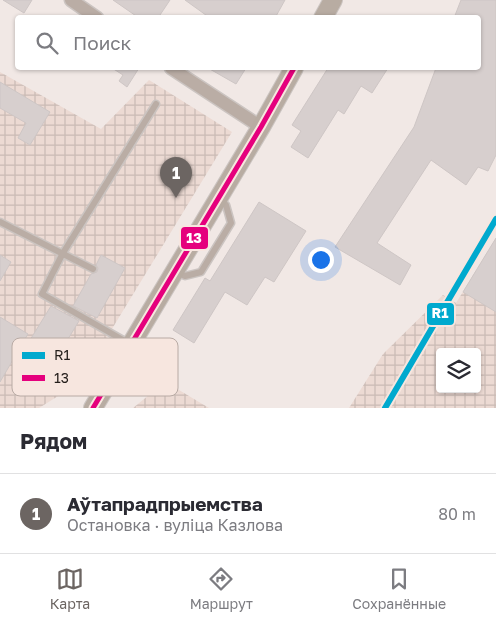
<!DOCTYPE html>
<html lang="ru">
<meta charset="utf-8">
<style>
:root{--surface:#fff;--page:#f7f7f7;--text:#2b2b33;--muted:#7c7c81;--line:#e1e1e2;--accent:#6c6562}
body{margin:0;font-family:"Golos Text",sans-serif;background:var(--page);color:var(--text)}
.controls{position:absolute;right:15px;bottom:15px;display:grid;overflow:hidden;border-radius:5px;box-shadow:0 1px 4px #0004}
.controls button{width:45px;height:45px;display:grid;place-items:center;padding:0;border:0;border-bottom:1px solid var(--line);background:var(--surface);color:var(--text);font:25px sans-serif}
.you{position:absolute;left:320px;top:259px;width:18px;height:18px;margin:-12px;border:4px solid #fff;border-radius:50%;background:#1a73e8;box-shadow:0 0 0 8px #1a73e833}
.badge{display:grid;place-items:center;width:32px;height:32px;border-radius:50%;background:var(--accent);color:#fff;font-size:16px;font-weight:700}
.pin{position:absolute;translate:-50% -41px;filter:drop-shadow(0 1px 2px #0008)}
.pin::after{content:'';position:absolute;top:26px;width:18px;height:15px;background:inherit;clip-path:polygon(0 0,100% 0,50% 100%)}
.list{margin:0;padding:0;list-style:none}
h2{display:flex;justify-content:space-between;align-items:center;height:65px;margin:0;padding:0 20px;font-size:21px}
h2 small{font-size:16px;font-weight:400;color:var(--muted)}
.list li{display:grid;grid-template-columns:32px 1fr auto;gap:15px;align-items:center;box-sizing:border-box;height:80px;padding:0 20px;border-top:1px solid var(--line)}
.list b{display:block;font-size:19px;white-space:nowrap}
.list p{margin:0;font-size:16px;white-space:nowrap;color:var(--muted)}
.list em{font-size:16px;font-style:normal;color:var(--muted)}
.icon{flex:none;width:28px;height:28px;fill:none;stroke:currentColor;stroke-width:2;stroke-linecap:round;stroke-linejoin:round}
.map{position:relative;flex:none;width:496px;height:408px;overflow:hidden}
.search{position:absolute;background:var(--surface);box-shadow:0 1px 4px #0004;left:15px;right:15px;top:15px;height:55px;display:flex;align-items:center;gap:12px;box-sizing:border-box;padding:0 18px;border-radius:5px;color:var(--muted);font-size:19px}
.sheet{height:145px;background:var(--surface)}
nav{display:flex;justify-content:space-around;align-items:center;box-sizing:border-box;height:70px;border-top:1px solid var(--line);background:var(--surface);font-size:14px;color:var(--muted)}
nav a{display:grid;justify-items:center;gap:2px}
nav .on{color:var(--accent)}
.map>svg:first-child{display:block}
.industrial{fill:url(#industrial-grid);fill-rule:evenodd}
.building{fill:#d7cfce;stroke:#cec6c5}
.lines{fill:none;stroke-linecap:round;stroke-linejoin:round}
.service-casing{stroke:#cbc4c1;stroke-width:9}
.minor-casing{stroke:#cbc4c1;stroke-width:15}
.secondary-casing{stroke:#cbc4c1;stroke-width:20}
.service{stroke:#baada5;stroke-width:6}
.minor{stroke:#baada5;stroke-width:12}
.secondary{stroke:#b8aca2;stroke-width:18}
.bus-1-casing{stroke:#f7e6df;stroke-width:9}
.bus-1{stroke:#e5007d;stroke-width:5}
.rail-1-casing{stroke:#f7e6df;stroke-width:10}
.rail-1{stroke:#00a9ce;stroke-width:6}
.key{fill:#f7e6df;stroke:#b8aaa4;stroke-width:1}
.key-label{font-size:14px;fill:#241e1b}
.line-badge{stroke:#f7e6df;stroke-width:2}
.badge-label{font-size:14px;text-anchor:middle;font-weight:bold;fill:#fff}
</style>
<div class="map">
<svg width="496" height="408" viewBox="0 0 496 408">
<defs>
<pattern id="industrial-grid" width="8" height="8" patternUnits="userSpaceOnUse" patternTransform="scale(1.25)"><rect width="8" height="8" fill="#ecdad3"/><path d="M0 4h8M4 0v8" fill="none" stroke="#cabbb5"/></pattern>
</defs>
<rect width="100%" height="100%" fill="#f1e8e5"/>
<g class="industrial">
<polygon points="0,72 101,129 149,80 232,132 79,383 39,408 0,408"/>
<path d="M496 238V408H349L383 354 443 295 456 303ZM440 352H477V389H440Z"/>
<polygon points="160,386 174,387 209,408 133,408"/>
</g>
<g class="building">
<polygon points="3,0 32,0 24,13"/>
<polygon points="113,0 170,0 158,18 139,18"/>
<polygon points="185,0 285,0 275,18 210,18"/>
<polygon points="461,0 496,0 496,155 488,171 478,167 466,185 431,160 377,243 411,265 400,285 335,247 414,127 436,68 478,68 478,18 454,18"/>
<polygon points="112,68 139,68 127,87 119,81 123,75"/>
<polygon points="208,68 246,68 236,84"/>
<polygon points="328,68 388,68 372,93 361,86 344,114 338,110 308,158 291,147 301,131 292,125"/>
<polygon points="0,82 50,112 30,145 18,138 26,123 0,108"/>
<polygon points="259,202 306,231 274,282 265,277 247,305 225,292 194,343 173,330 205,278 210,281"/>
<polygon points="496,238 496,312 463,292"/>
<polygon points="0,255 11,262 0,281"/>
<polygon points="101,255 125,268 97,318 73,306 91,274 97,272 98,268 96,265"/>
<polygon points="51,306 79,321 57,357 30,340"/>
<polygon points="0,317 28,334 0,382"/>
</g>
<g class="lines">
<g class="service-casing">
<g id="service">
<polyline points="0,222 93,269"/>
<polyline points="176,272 185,276 201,272 231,223 226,205 218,201"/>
<polyline points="130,344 42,294 63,253 156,104"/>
</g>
</g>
<g class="minor-casing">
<g id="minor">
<polyline points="71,0 97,18"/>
<polyline points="171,68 261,127"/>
</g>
</g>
<g class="secondary-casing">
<g id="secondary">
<polyline points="323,18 333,0"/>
<polyline points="93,408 261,127 294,68"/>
</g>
</g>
<use href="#service" class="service"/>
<use href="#minor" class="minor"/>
<use href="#secondary" class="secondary"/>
<g class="bus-1-casing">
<polyline id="bus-1" points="93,408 261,127 294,68"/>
</g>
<use href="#bus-1" class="bus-1"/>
<g class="rail-1-casing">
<polyline id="rail-1" points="385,408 496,219"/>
</g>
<use href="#rail-1" class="rail-1"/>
</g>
<rect x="12" y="338" width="166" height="58" rx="8" class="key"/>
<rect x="22" y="352" width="23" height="7" fill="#00a9ce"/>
<rect x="22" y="375" width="23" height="6" fill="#e5007d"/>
<g class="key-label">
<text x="54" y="360">R1</text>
<text x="54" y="383">13</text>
</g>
<g class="line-badge">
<rect x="180" y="226" width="29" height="24" rx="5" fill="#e5007d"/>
<rect x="426" y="302" width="29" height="24" rx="5" fill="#00a9ce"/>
</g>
<g class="badge-label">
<text x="194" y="243">13</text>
<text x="440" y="318">R1</text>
</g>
</svg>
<div class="controls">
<button><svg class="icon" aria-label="layers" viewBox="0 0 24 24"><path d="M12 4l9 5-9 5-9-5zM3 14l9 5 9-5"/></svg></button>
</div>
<div class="you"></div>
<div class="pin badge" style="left:176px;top:198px">1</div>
<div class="search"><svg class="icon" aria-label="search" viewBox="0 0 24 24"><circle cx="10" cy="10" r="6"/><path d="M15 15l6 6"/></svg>Поиск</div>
</div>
<section class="sheet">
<h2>Рядом<small></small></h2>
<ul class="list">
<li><span class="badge">1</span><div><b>Аўтапрадпрыемства</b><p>Остановка · вуліца Казлова</p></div><em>80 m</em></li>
</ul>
</section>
<nav>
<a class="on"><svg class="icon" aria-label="map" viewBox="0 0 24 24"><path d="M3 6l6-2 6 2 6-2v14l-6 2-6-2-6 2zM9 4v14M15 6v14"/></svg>Карта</a>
<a><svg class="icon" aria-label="directions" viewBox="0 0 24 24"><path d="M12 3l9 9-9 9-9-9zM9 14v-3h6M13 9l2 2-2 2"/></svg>Маршрут</a>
<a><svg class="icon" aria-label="saved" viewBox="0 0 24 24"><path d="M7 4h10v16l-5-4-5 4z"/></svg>Сохранённые</a>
</nav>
